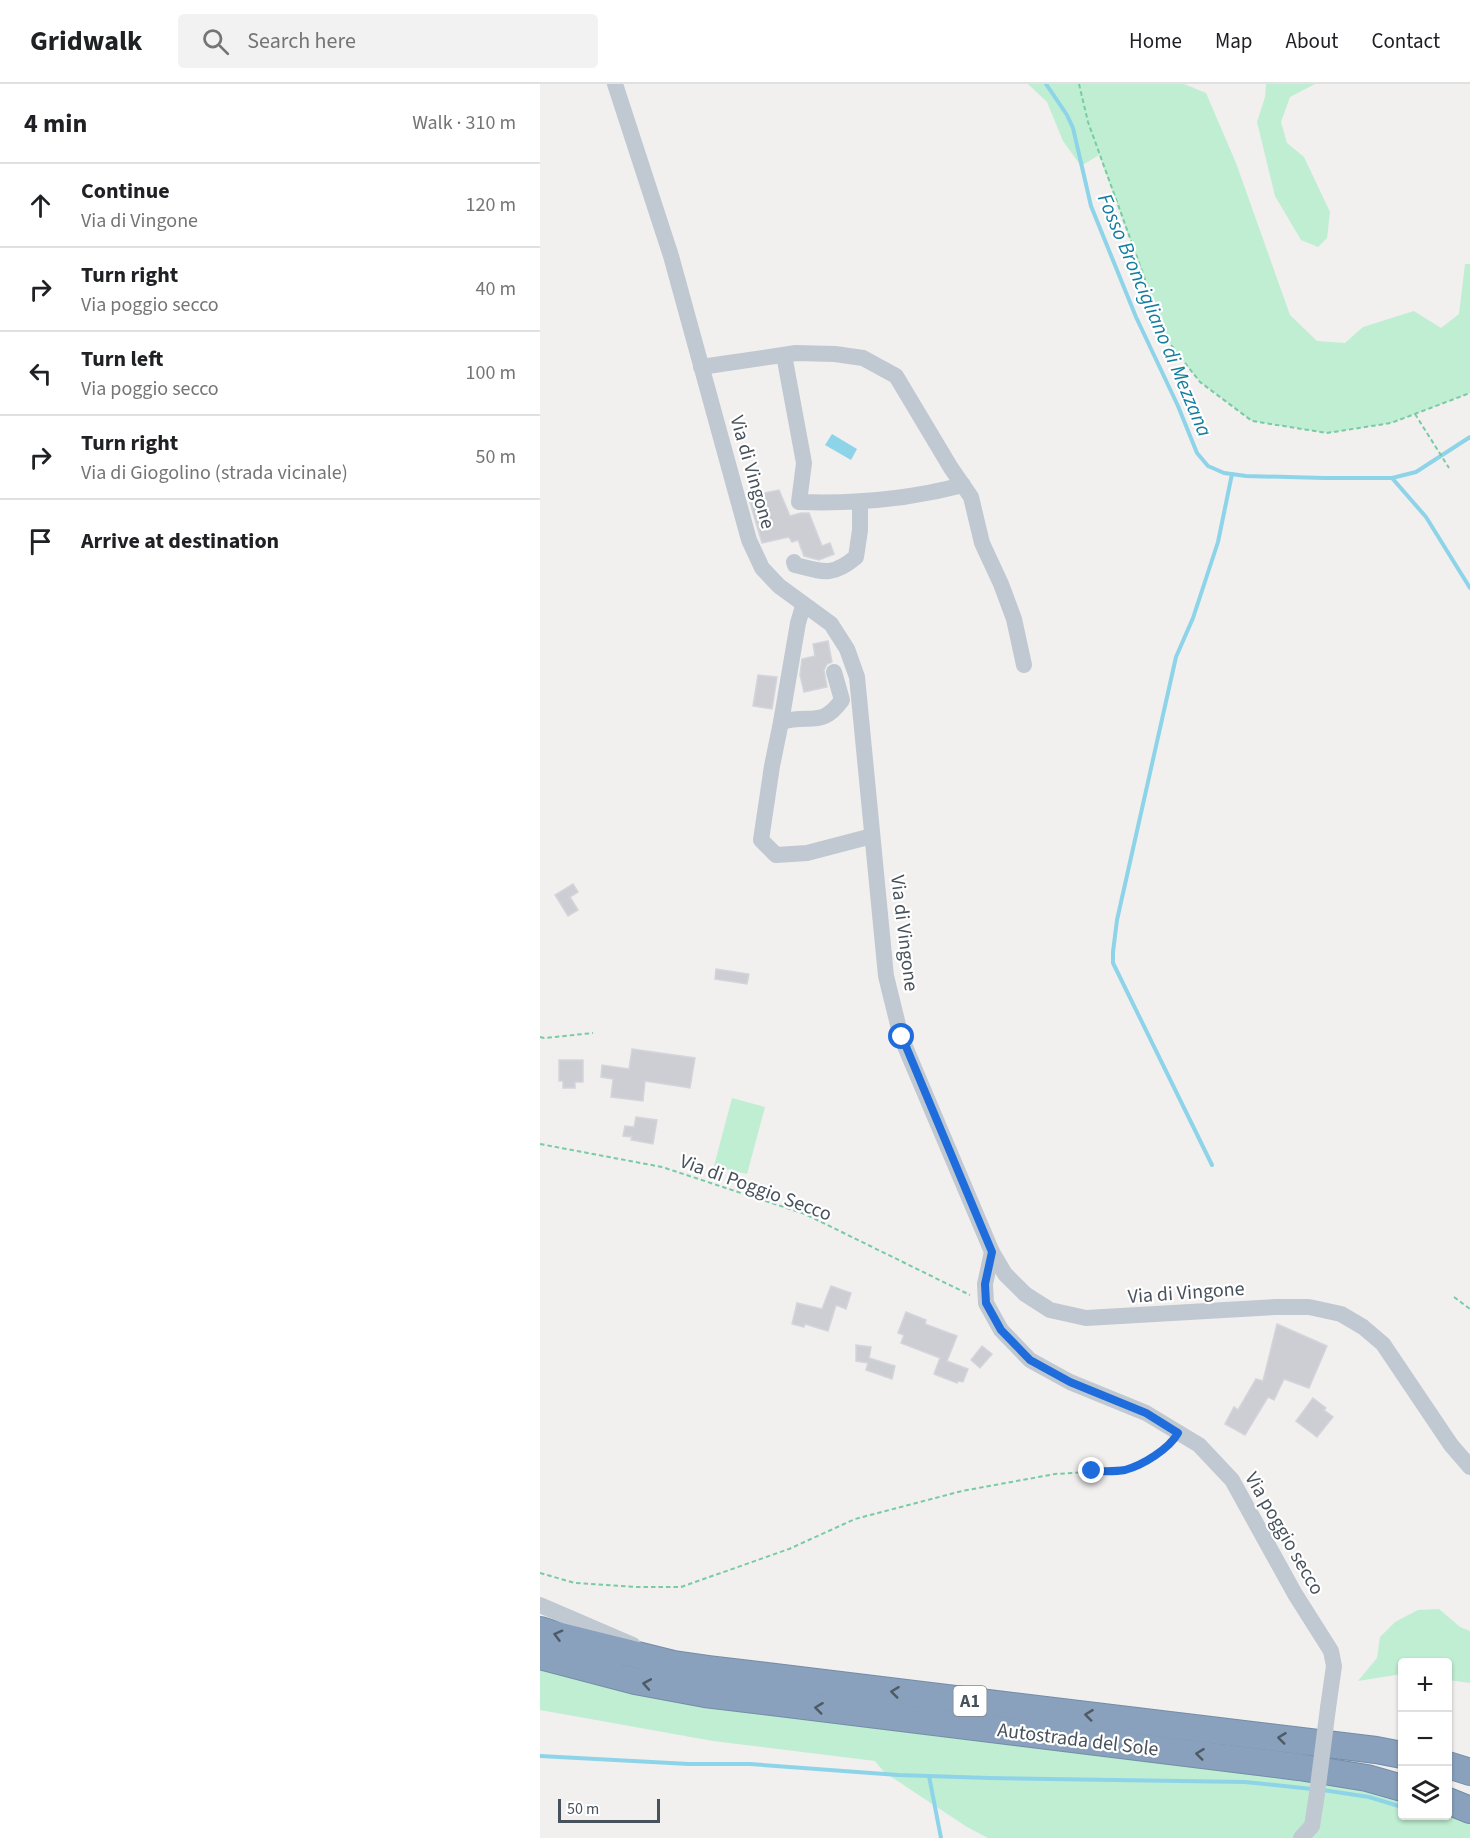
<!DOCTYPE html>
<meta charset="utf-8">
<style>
:root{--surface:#fff;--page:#f2f2f2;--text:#202124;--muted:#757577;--line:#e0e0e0}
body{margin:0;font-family:"Source Sans 3",sans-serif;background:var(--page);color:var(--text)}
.controls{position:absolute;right:18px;bottom:18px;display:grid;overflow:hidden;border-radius:6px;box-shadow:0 2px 4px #0004}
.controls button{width:54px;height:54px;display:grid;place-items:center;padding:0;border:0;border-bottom:2px solid var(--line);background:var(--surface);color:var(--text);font:30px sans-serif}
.scale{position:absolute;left:18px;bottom:15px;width:102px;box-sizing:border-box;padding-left:6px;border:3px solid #48525c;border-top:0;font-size:16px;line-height:21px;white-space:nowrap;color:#48525c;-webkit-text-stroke:4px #fff;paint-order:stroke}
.stop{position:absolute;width:18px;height:18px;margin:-14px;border:4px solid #1f6ddc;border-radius:50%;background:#fff}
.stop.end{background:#1f6ddc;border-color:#fff;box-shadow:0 2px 6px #0008}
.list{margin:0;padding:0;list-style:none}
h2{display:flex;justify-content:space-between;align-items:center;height:78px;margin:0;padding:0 24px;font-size:26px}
h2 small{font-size:20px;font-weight:400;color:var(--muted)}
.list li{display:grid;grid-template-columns:39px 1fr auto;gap:18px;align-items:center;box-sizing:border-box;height:84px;padding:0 24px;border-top:2px solid var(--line)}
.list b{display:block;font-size:22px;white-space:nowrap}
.list p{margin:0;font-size:20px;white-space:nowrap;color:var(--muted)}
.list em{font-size:20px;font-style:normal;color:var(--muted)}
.icon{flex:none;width:33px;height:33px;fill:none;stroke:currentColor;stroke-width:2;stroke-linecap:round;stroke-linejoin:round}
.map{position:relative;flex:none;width:930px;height:1754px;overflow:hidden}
header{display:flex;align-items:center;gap:36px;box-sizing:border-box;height:84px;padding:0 30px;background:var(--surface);border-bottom:2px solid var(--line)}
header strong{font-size:28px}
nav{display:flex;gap:33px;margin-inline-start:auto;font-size:21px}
.search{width:420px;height:54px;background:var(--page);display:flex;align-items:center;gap:15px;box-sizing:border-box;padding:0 21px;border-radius:6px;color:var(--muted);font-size:22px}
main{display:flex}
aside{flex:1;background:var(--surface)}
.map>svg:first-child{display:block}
.green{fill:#bfeed2}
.water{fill:#8ed4e9}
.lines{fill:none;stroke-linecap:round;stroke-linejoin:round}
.stream{stroke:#8ed4e9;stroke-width:4}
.building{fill:#ccced4;stroke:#d4d5db;stroke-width:1.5}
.highway-casing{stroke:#748ca8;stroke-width:28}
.path{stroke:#79cba4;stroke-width:2;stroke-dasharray:4.5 3;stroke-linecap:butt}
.minor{stroke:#c0c9d1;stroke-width:16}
.highway{stroke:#89a1bc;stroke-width:26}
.minor-bridge{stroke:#c0c9d1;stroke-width:16}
.oneway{stroke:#4e5a66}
.route{stroke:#1f6ddc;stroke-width:8}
.labels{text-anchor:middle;stroke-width:4.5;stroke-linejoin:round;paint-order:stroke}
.shield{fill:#fff;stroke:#7f868d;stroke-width:1.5}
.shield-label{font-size:18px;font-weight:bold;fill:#48525c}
.street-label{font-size:20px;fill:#48525c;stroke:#fff}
.water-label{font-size:21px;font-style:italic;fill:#117d9f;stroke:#fff}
</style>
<header>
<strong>Gridwalk</strong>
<div class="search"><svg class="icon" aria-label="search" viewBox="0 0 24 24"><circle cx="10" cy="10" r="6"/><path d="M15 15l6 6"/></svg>Search here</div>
<nav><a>Home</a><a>Map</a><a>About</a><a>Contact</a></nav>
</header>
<main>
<aside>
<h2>4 min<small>Walk · 310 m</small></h2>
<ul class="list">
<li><svg class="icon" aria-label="ahead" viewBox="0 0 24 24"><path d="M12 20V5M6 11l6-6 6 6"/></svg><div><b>Continue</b><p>Via di Vingone</p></div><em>120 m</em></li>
<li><svg class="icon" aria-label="right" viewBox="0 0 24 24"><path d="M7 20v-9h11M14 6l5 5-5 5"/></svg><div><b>Turn right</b><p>Via poggio secco</p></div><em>40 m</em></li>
<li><svg class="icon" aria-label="left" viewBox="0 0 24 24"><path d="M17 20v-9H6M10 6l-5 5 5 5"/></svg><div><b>Turn left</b><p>Via poggio secco</p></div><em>100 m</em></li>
<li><svg class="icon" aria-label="right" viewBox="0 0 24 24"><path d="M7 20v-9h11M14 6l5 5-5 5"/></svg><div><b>Turn right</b><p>Via di Giogolino (strada vicinale)</p></div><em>50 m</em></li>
<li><svg class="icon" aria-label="arrive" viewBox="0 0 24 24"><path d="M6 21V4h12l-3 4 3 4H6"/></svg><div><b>Arrive at destination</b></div></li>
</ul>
</aside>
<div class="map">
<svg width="930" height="1754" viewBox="0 0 930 1754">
<rect width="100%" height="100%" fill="#f2efef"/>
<g class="green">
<polygon points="488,0 644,0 666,9 696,79 750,231 777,257 805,259 823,243 874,227 901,244 919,230 925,180 930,180 930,309 851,339 787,349 712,337 660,298 627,256 559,71 541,82 523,57 507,18"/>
<polygon points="726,0 775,0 750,13 741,38 747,59 764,73 790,128 787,154 778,163 761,156 735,112 717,38 725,13"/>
<polygon points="192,1014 225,1023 207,1090 174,1082"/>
<polygon points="899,1525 920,1543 930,1547 930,1599 908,1596 908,1578 862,1578 862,1590 818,1597 837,1574 840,1553 855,1538 878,1526"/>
<polygon points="0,1579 862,1711 862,1732 908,1732 908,1726 930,1734 930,1754 448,1754 427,1743 344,1688 335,1677 173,1657 0,1626"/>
</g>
<polygon class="water" points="292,350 317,365 311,376 285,361"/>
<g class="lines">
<g class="stream">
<polyline points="506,0 527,31 533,44 551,122 596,233 638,322 657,369 668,382 684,389 706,392 784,394 852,394 876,388 930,353"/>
<polyline points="852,394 886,433 930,504"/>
<polyline points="672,1081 573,879 573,868 577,836 636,573 653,534 678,458 692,390"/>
<polyline points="0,1672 149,1680 210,1680 358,1691 449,1694 705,1698 772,1705"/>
<polyline points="389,1692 401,1754"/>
<polyline points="783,1706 829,1713 862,1723"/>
</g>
</g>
<g class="building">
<polygon points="239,406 250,432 261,429 269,429 282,462 290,459 294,470 279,476 264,472 258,456 252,458 249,453 222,459 209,415 220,413 219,410"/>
<polygon points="288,557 292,578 287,580 284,586 287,603 264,608 260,591 262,575 275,572 273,560"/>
<polygon points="218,591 237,593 232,625 213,622"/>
<polygon points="33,800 38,808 30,813 38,826 28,832 15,811"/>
<polygon points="176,885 209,890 207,900 175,895"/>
<polygon points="92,965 155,974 150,1004 105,997 103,1017 71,1013 73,995 61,993 62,981 89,985"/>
<polygon points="19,976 43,976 43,998 35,998 35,1004 23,1004 23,997 19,997"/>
<polygon points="96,1033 117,1036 113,1060 91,1056 92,1053 83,1052 85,1042 94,1043"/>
<polygon points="291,1202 311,1209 306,1225 296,1221 288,1247 265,1240 264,1243 252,1240 257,1219 282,1225"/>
<polygon points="366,1228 386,1236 385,1240 417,1252 407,1277 428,1285 423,1298 418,1297 417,1299 394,1290 400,1274 361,1259 364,1251 358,1249"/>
<polygon points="737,1240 787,1262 769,1304 744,1295 734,1316 728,1313 705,1351 685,1340 694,1323 698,1326 716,1295 723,1297"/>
<polygon points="316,1261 331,1263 329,1274 355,1282 352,1295 326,1286 328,1279 316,1277"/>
<polygon points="442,1262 452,1270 440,1284 431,1276"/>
<polygon points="773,1314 786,1324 784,1326 793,1333 777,1353 756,1337"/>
</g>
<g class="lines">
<g class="highway-casing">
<g id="highway">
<polyline points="0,1546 13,1550 134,1580 169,1585 836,1666 862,1671"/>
<polyline points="0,1572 95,1597 165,1610 759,1683 827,1694 862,1704"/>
<polyline points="908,1681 930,1688"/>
<polyline points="908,1717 930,1726"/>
</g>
</g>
<g class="path">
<polyline points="539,0 548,38 627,256 660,298 712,337 787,349 851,339 930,309"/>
<polyline points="875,330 909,384"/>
<polyline points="0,953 4,954 53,949"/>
<polyline points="0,1060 122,1083 265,1130 430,1211"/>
<polyline points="914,1213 930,1225"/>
<polyline points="0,1489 35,1499 95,1503 141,1503 249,1465 315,1435 422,1407 515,1390 585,1386 604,1378 629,1360"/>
</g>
<g class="minor">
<polyline points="75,0 131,172 209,456 222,484 239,502 291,540 307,565 317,593 346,892 361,953 452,1168 465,1190 485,1210 510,1226 546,1234 736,1223 769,1223 801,1230 823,1243 843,1260 911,1361 930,1383"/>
<path d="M244 271 264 379 259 418C314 420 370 415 423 401"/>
<polyline points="161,283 256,269 295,270 323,274 356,292 411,384 431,413 442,459 461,500 474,535 484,581"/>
<path d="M254 478 255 481C283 488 292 493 316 473L320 446V418"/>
<polyline points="263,522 258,539 241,638 232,682 221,756 236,771 267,769 332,752"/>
<path d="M241 638C270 629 281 645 302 616L294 588"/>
<polyline points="452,1168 445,1200 446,1219 461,1246 490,1276 530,1298 606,1329 659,1361 692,1396 755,1510 791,1567 794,1582 788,1624"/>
<polyline points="0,1521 93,1561"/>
<polyline points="761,1754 772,1742 777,1710"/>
</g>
<use href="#highway" class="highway"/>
<polyline class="minor-bridge" points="777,1710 788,1624"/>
</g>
<defs><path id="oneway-chevron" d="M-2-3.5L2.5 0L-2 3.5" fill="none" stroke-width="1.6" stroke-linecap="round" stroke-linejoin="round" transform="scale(1.5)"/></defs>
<g class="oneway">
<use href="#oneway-chevron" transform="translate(18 1551) rotate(-165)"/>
<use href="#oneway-chevron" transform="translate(107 1600) rotate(-170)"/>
<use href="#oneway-chevron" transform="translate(355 1608) rotate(-173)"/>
<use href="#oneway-chevron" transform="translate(279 1624) rotate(-173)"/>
<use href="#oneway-chevron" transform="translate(549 1631) rotate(-173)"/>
<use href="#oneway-chevron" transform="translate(742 1654) rotate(-173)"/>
<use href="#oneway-chevron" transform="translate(660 1670) rotate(-173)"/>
</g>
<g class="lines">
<path class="route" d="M362 953 452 1168 445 1200 446 1219 461 1246 490 1276 530 1298 606 1329 638 1349C629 1365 603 1381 585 1386 574 1388 562 1387 552 1387"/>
</g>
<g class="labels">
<rect class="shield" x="413.5" y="1602" width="33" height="30" rx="4.5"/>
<g class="shield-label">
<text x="430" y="1623">A1</text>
</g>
<g class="street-label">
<text transform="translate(213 388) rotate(74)" y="7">Via di Vingone</text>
<text transform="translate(365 849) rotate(83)" y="7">Via di Vingone</text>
<text transform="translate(216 1103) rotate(20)" y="7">Via di Poggio Secco</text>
<text transform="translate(646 1208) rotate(-4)" y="7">Via di Vingone</text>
<text transform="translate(745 1449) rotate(60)" y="7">Via poggio secco</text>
<text transform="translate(538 1655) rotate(7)" y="7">Autostrada del Sole</text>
</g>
<g class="water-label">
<text transform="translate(615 231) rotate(67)" y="7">Fosso Broncigliano di Mezzana</text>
</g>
</g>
</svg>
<div class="controls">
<button>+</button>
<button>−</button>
<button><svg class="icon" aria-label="layers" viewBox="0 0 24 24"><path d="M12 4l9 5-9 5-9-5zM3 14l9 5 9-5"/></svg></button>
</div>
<div class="scale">50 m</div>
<div class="stop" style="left:362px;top:953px"></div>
<div class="stop end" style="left:552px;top:1387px"></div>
</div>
</main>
